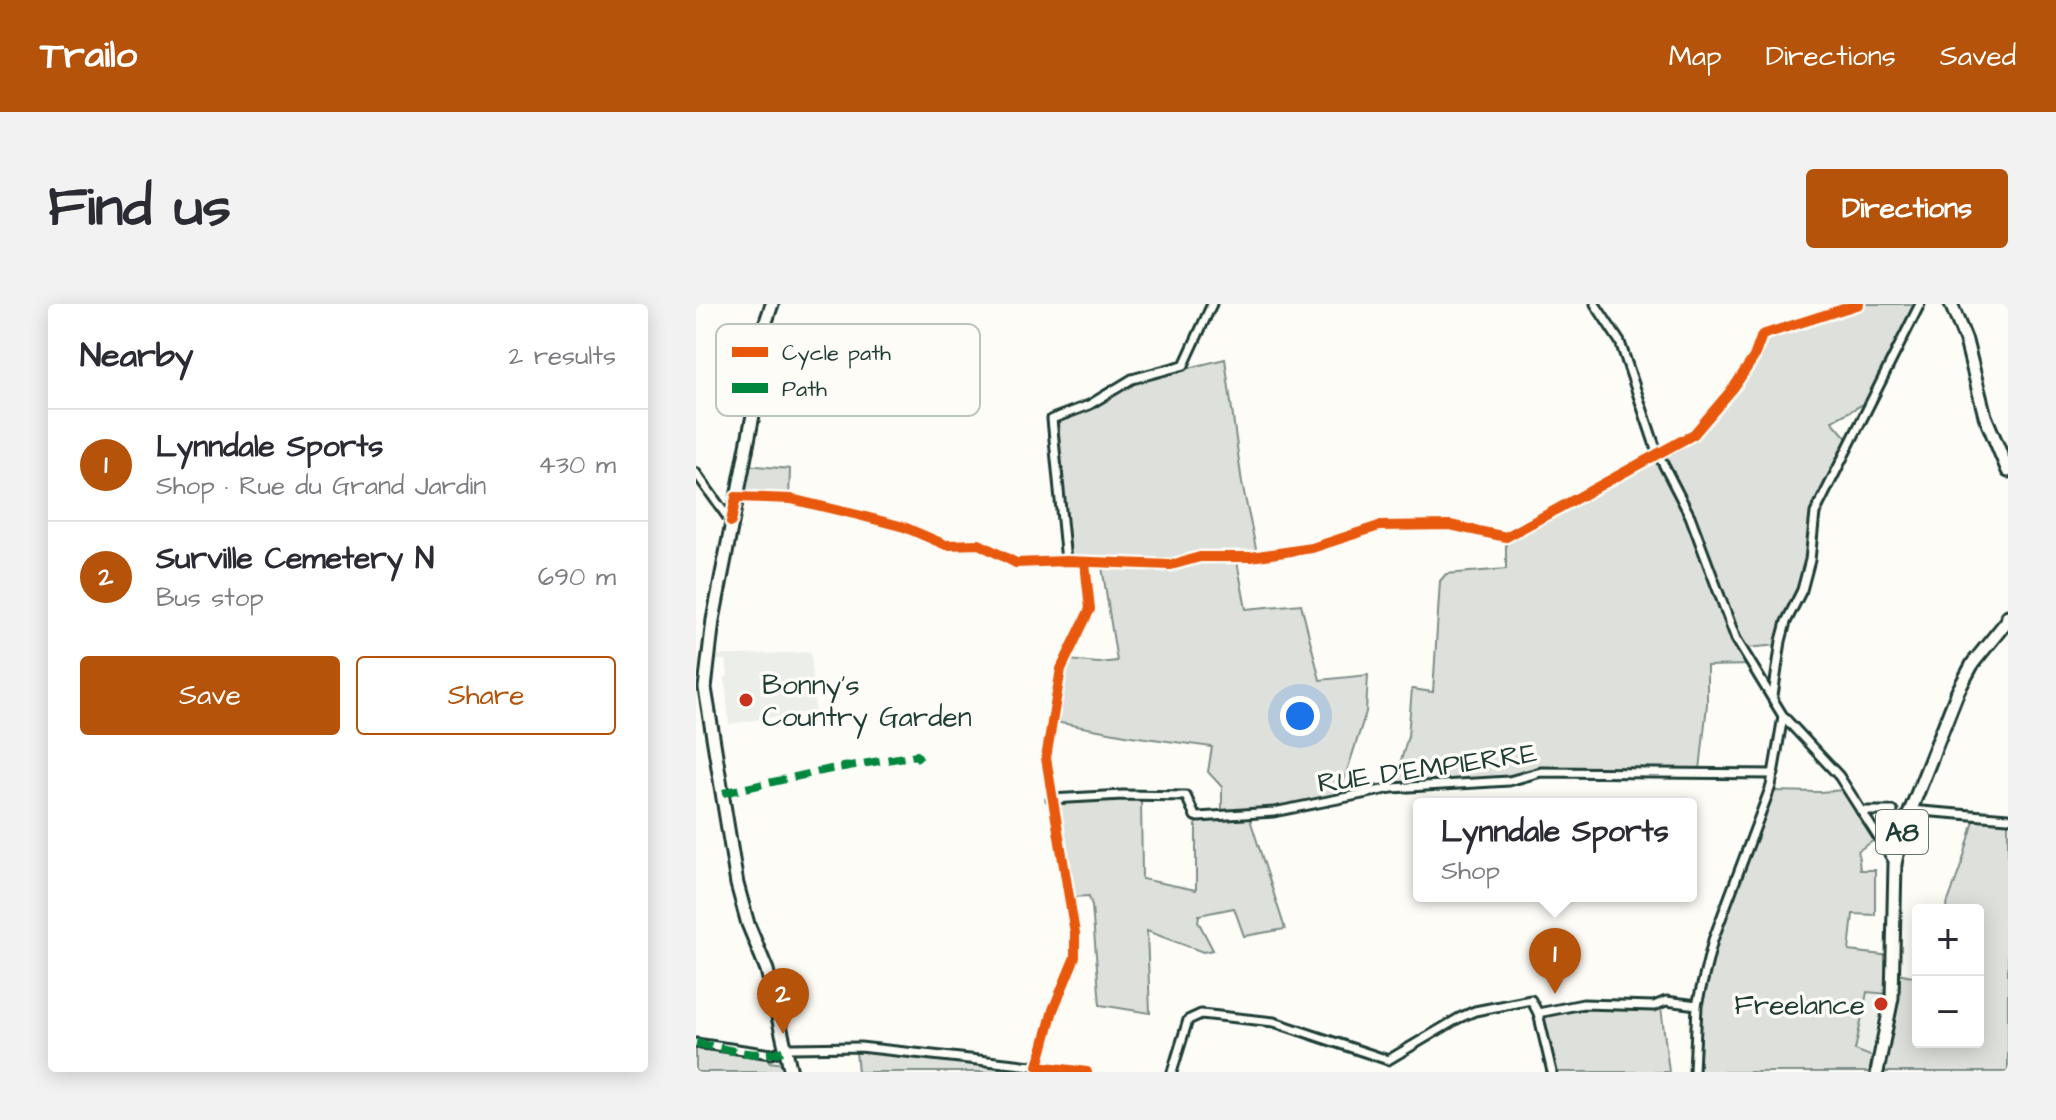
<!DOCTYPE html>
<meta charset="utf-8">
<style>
:root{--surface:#fff;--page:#f2f2f3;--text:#2b2b33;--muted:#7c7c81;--line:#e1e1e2;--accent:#b45309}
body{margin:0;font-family:"Architects Daughter",sans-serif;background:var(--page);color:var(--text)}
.controls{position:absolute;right:24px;bottom:24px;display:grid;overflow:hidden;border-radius:8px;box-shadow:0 4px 20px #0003}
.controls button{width:72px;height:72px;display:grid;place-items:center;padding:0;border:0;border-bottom:2px solid var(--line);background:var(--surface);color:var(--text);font:40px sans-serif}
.you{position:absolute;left:604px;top:412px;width:28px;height:28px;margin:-20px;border:6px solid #fff;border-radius:50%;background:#1a73e8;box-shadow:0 0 0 12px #1a73e833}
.badge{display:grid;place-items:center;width:52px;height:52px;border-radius:50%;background:var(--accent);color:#fff;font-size:26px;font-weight:700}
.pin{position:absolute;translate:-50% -66px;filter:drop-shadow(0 2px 4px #0008)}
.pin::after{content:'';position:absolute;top:42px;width:28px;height:24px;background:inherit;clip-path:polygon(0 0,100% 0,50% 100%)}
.popup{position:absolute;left:717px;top:494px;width:284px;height:104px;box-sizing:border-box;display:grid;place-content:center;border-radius:8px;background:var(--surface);filter:drop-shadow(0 2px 6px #0005);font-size:26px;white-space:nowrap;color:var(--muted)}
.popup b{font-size:30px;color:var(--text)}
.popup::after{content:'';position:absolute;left:50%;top:100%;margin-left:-16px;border:16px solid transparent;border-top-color:var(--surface)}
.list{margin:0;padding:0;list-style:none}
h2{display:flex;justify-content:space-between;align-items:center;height:104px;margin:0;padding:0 32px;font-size:34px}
h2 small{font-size:26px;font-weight:400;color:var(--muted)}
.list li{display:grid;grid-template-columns:52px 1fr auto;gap:24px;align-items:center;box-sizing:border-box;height:112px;padding:0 32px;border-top:2px solid var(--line)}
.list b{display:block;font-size:30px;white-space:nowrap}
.list p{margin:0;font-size:26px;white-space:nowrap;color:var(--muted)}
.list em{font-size:26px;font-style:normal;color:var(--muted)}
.actions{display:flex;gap:16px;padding:24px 32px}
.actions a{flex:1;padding:18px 0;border:2px solid var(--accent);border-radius:8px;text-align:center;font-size:28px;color:var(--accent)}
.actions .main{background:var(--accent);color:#fff}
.map{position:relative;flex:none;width:1312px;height:768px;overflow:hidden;border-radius:8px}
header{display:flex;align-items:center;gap:48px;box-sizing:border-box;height:112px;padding:0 40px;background:var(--accent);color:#fff}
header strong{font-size:38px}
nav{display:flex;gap:44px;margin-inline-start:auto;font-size:28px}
.intro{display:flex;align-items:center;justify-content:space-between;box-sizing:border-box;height:192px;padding:0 48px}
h1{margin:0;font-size:56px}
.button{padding:20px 36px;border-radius:8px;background:var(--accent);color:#fff;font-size:28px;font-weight:700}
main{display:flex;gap:48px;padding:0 48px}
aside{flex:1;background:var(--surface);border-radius:8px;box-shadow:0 4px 20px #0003}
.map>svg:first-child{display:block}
.built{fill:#eceee9}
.green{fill:#dde0db;stroke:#7e8e88;stroke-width:2}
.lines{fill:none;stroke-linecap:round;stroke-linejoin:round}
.minor-casing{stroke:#1f3d34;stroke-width:13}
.primary-casing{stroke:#1f3d34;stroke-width:17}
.minor{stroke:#fdfcf7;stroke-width:7}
.primary{stroke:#fdfcf7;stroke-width:11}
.quiet{stroke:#00873e;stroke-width:8;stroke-dasharray:16 8;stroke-linecap:butt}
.cycleway-casing{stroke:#fdfcf7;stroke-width:15}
.cycleway{stroke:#e8590c;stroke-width:10}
.poi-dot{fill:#c8321e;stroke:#fdfcf7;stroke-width:3}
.labels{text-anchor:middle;stroke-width:7;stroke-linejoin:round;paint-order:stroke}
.shield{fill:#fdfcf7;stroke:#62766e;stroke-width:2}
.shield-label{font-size:26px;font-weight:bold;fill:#1f3d34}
.poi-label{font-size:28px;fill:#1f3d34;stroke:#fdfcf7;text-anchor:start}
.street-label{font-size:28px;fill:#1f3d34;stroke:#fdfcf7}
.key{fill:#fdfcf7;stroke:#bac3bc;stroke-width:2}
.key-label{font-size:22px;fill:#1f3d34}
</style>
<header>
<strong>Trailo</strong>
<nav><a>Map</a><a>Directions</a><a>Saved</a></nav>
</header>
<div class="intro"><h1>Find us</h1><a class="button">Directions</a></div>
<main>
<aside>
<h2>Nearby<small>2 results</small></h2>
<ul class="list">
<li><span class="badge">1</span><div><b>Lynndale Sports</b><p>Shop · Rue du Grand Jardin</p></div><em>430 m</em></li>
<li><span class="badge">2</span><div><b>Surville Cemetery N</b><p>Bus stop</p></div><em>690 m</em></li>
</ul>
<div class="actions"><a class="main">Save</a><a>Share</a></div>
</aside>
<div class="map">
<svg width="1312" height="768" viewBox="0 0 1312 768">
<rect width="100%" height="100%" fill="#fdfcf7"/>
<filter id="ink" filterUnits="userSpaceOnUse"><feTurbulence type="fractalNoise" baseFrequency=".0125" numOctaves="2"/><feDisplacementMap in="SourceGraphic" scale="16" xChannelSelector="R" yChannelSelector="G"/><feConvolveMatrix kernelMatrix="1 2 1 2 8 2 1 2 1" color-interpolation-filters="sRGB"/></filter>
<g filter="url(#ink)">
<g class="built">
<polygon points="115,348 119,407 33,420 29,374 32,372 30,356 17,356 16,352"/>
<polygon points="1171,687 1193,690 1182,755 1159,747"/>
</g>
<g class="green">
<polygon points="1171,0 1221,0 1171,98 1136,117 1154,138 1119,206 1113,253 1083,341 1050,344 1038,320 998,212 966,150 999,132 1025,105 1061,57 1069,33"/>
<path d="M529 55 546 179 561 249C502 256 432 267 374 253L359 118 390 105 439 77Z"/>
<polygon points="958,153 987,203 1053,361 1011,362 1011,400 1004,466 840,466 815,474 698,481 712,432 716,385 737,388 744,277 750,270 810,265 810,239 812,234 869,205"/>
<polygon points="50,161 94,165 93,194 49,191 44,187"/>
<polygon points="505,256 541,257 550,305 605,300 624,376 672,371 670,408 643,492 557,508 526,510 526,483 512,468 516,443 435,432 359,418 373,356 402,359 421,357 406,263 482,263"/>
<polygon points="1147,486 1180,535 1162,547 1164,566 1179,566 1179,611 1157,610 1153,647 1195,652 1193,690 1171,688 1159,746 1182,755 1179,768 1002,768 1005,700 1013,663 1024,626 1076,487 1124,488"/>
<polygon points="396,494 445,494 446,575 500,586 500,516 553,512 589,625 548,632 538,604 503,611 502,617 517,646 507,648 451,627 454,709 404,701 396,602 393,592 375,593 359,497"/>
<polygon points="1279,513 1312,516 1312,768 1185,768 1201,669 1222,673 1222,738 1282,738 1282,606 1249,606 1266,559"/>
<polygon points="965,703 973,768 859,768 847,712 897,704 941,706"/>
<polygon points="0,741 71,753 73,758 89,760 91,768 0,768"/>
<polygon points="160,747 327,764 327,768 162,768"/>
</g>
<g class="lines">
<g class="minor-casing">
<g id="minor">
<polyline points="899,0 924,38 961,148 994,212 1040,335 1087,412 1143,472 1198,558"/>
<polyline points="0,169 35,218"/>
<polyline points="40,193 95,195 162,211 208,223 250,241 283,240 320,259 370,257 475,261 504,253 555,253 616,244 683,222 754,221 810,233 998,130 1038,83 1058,53 1066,31 1163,0"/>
<polyline points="370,257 356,115 393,101 436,75 488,61 516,0"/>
<polyline points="1077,392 1085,337 1090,318 1106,286 1114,256 1119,209 1224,0"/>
<polyline points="355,495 427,491 490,492 499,512 502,513 578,508 696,484 813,477 845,468 1078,470"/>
<polyline points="1213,506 1312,514"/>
<polyline points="1165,507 1197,507"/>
<polyline points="842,709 887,700 958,702 970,697 1001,701"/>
<polyline points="0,739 75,750 95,744 164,743 391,768"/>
<polyline points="342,762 357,706 379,653 379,629 350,454 365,365 394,305 389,259"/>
<polyline points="476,768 492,716 505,710 578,718 692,756 763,714 779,707 835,696 842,709 856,768"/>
<polyline points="998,768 1001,701 1017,636 1075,482 1087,412"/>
</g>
</g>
<g class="primary-casing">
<g id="primary">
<polyline points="76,0 62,41 58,106 17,316 9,384 41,580 52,620 71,666 95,768"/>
<polyline points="1255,0 1270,37 1289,112 1312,167"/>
<polyline points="1181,768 1196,694 1199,560 1206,528 1262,387 1277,359 1311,317 1312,312"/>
</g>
</g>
<use href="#minor" class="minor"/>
<use href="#primary" class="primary"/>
<g class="quiet">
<polyline points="27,489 135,465 221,451 224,456"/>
<path d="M0 739C27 744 63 756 90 746"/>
</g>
<g class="cycleway-casing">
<g id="cycleway">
<polyline points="35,218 40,193 95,195 162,211 208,223 250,241 283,240 320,259 370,257 475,261 504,253 555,253 616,244 683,222 754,221 810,233 998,130 1038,83 1058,53 1066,31 1163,0"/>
<polyline points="389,259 394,305 365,365 350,454 379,629 379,653 357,706 342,762 391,768"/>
</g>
</g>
<use href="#cycleway" class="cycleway"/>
</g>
</g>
<g class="poi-dot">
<circle cx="50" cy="396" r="8"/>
<circle cx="1185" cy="700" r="8"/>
</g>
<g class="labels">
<rect class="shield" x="1180" y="506" width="52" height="44" rx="6"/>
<g class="shield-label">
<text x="1206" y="537">A8</text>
</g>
<g class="poi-label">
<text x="66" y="390">Bonny's<tspan x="66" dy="32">Country Garden</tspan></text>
<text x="1169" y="710" text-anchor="end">Freelance</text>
</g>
<g class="street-label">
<text transform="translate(731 463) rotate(-8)" y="10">RUE D'EMPIERRE</text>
</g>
</g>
<rect x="20" y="20" width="264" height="92" rx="12" class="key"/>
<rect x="36" y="43" width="36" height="10" fill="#e8590c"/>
<rect x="36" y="79" width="36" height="10" fill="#00873e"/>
<g class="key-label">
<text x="86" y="56">Cycle path</text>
<text x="86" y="92">Path</text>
</g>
</svg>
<div class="controls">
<button>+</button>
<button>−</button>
</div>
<div class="you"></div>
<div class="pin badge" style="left:859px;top:690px">1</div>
<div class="popup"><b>Lynndale Sports</b>Shop</div>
<div class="pin badge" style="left:87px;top:730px">2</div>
</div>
</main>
